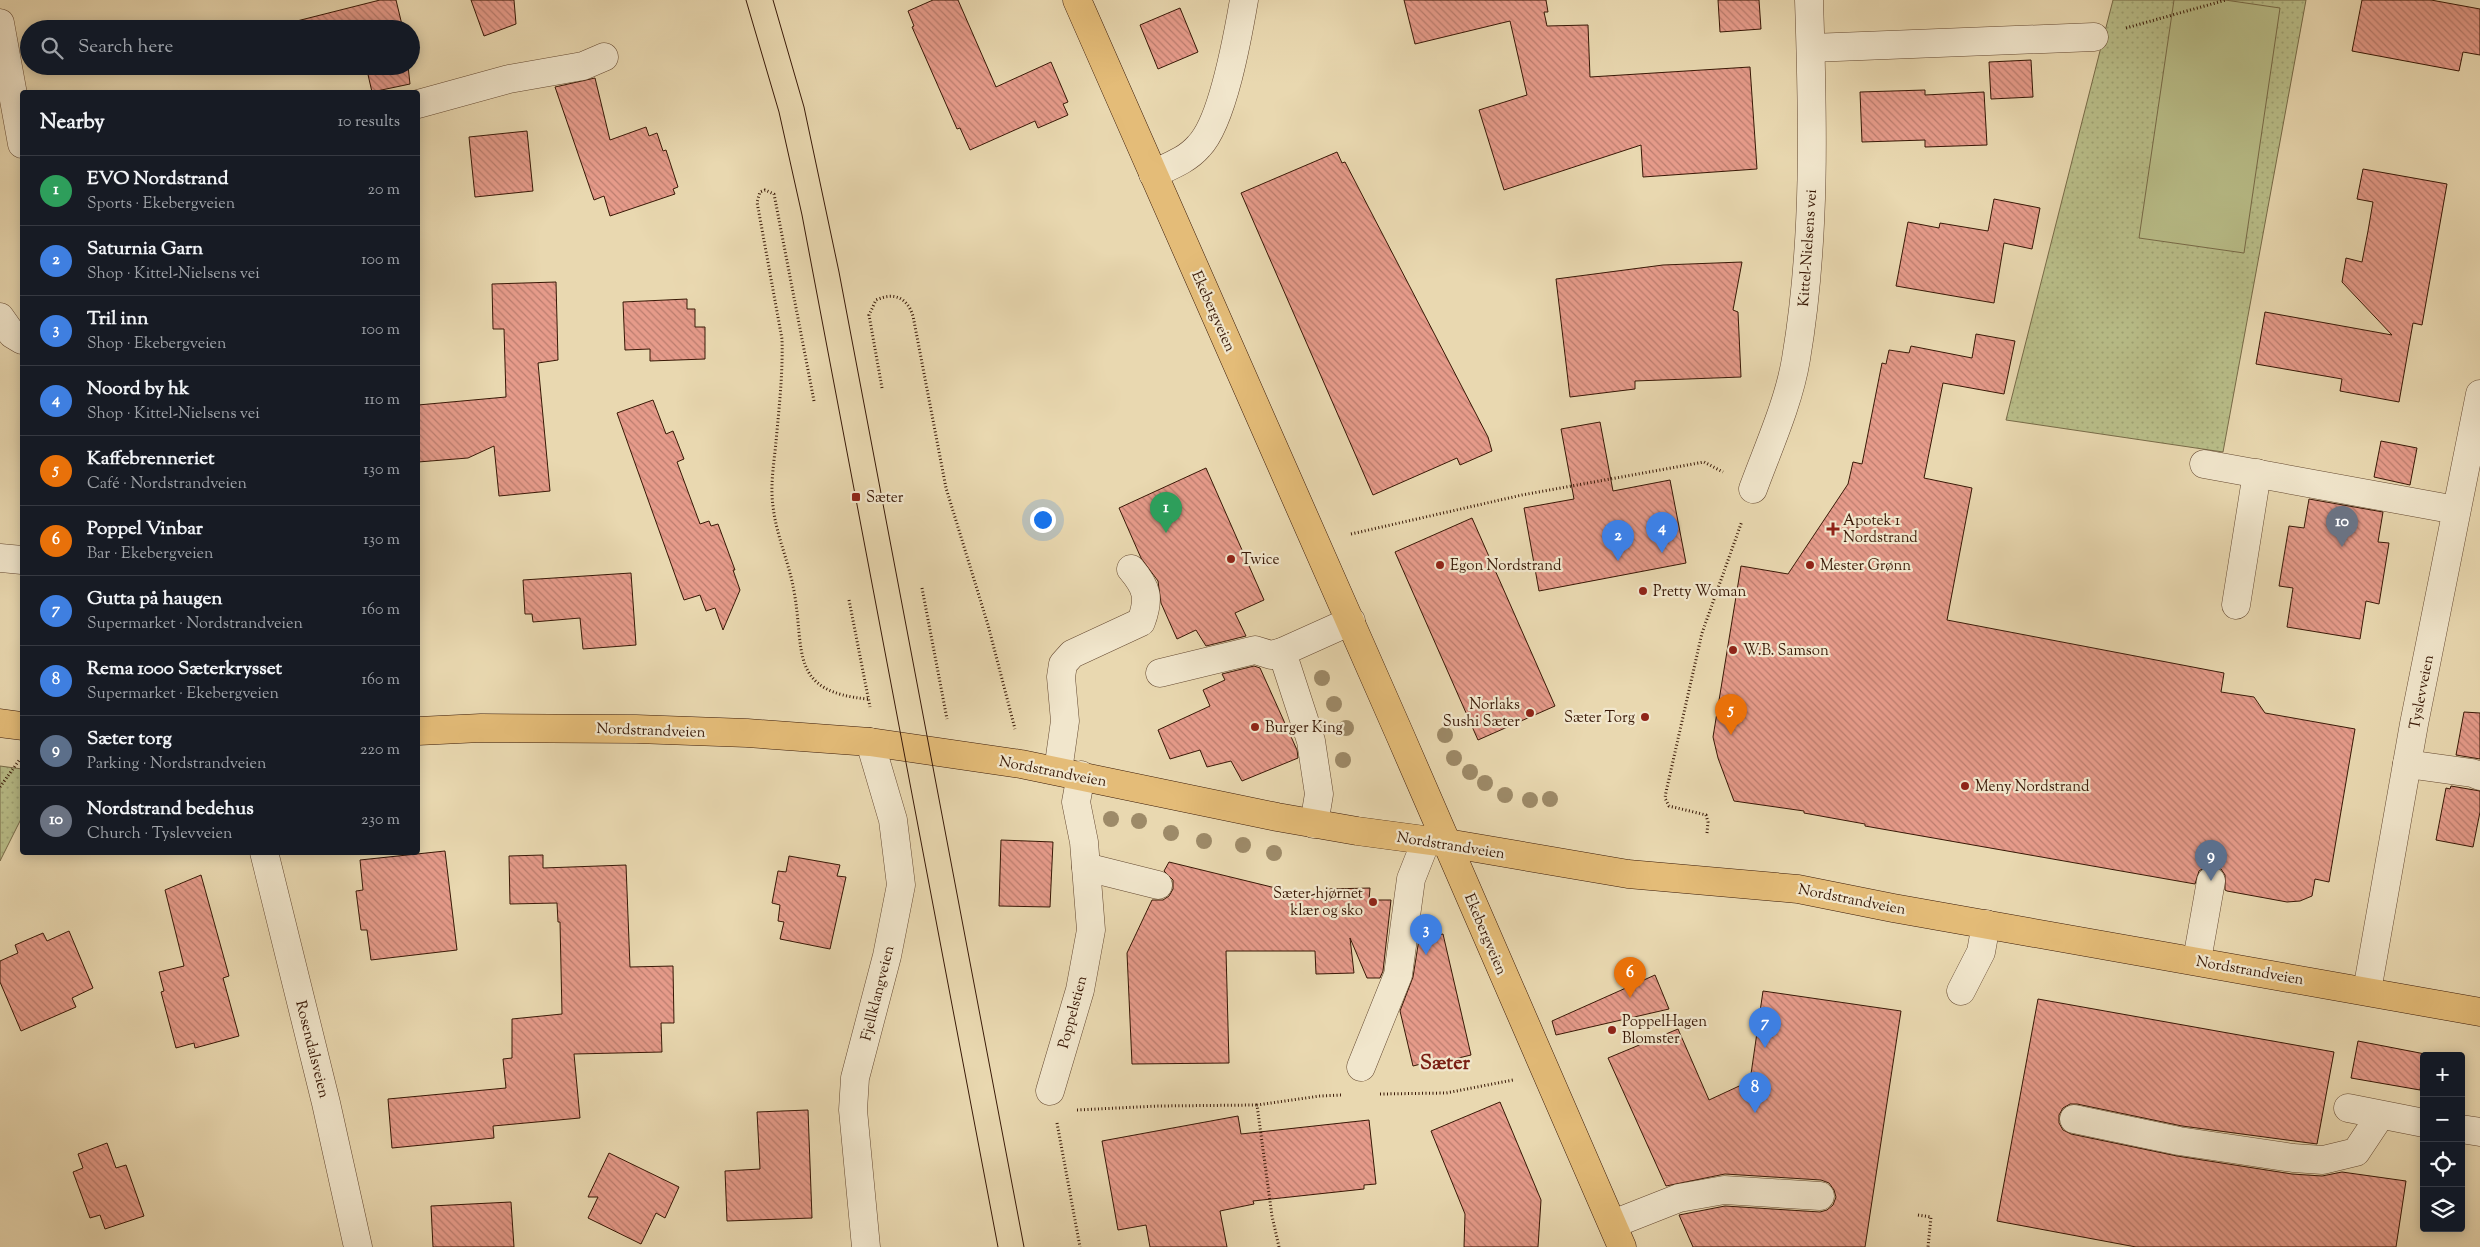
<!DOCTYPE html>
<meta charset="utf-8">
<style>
:root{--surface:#171b24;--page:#20242c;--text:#f1f3f6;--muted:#9ea1a6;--line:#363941;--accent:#0b8043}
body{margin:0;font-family:"Sorts Mill Goudy",serif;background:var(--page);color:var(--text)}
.controls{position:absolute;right:15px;bottom:15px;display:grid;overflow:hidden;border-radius:5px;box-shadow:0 2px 12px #0003}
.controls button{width:45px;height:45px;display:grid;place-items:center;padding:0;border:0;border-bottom:1px solid var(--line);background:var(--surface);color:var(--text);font:25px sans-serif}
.you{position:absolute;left:1042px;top:519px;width:18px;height:18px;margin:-12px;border:4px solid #fff;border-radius:50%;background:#1a73e8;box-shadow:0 0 0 8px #1a73e833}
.badge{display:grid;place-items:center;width:32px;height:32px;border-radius:50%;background:var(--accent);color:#fff;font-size:16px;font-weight:700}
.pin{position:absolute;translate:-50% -41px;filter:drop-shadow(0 1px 2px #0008)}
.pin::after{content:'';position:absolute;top:26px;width:18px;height:15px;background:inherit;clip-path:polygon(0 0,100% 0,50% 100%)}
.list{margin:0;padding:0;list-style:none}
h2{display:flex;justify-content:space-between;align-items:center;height:65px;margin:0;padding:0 20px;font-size:21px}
h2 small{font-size:16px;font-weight:400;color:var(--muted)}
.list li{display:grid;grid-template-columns:32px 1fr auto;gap:15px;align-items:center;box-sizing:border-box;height:70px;padding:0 20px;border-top:1px solid var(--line)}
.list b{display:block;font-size:19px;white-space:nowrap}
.list p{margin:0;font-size:16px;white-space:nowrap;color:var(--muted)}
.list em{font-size:16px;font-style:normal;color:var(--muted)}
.icon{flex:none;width:28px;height:28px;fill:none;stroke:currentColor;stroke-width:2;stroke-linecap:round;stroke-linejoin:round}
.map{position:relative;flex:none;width:2480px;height:1247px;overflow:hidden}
.search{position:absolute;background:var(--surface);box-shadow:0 2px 12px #0003;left:20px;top:20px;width:400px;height:55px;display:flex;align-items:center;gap:12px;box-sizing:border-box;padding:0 18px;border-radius:28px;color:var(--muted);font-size:19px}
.panel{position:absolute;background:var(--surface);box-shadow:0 2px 12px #0003;left:20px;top:90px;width:400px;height:765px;border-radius:5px}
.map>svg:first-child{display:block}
.grass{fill:url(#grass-dots);stroke:#786b48}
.garden{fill:#b9be89;stroke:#786b48}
.building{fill:url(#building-back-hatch);stroke:#381806}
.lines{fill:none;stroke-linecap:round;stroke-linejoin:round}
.minor-casing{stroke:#644830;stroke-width:29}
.major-casing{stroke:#381806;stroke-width:29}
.path{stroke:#381806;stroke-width:3;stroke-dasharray:1 2.5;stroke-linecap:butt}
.minor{stroke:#f1e6cc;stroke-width:28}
.major{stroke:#e4bc78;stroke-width:28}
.tram{stroke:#381806;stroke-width:1}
.tree{fill:#9d8a68}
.poi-dot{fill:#8f2418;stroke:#f1e6cc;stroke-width:2}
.labels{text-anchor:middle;stroke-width:4.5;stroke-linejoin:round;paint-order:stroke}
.street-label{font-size:15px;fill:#381806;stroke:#f1e6cc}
.poi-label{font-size:15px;fill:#381806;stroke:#f1e6cc;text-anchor:start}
.district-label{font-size:20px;font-weight:bold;fill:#7a1f14;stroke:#f1e6cc}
</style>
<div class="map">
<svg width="2480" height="1247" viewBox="0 0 2480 1247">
<defs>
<pattern id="grass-dots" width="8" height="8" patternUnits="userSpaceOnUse" patternTransform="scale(1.25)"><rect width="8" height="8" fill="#b9be89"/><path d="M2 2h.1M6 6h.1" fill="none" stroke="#a0a375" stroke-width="1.8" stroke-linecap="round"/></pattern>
<pattern id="building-back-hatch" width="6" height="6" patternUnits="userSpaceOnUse" patternTransform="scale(1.25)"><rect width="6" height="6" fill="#e69b8a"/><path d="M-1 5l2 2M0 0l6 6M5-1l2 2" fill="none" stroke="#bb7d6f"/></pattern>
</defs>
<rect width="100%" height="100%" fill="#e9d8b0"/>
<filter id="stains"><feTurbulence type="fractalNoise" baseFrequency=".004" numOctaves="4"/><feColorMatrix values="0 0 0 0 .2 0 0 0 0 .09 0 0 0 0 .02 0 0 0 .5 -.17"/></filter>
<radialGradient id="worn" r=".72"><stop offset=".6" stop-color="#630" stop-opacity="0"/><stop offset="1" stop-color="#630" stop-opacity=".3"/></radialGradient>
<g class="grass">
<polygon points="2113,0 2306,0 2223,452 2006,420"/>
<polygon points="0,766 22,769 22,817 0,861"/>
</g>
<polygon class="garden" points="2174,0 2225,0 2280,8 2244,253 2139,238"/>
<g class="building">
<polygon points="380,0 396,0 403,29 286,29 285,24"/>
<polygon points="471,0 514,0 516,24 484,36"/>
<polygon points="933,0 958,0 996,87 1051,62 1068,102 1063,104 1068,115 1038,128 1035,121 970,150 960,128 957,129 912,27 914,26 908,11"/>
<polygon points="1404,0 1546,0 1548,12 1544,12 1547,26 1588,25 1590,77 1750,67 1757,169 1643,177 1641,145 1504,190 1479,110 1527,95 1510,21 1415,44"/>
<polygon points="1718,0 1759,0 1761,29 1720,32"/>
<polygon points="2362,0 2431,0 2480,9 2480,55 2463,52 2459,71 2352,51"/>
<polygon points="1180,8 1198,52 1158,69 1140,25"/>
<polygon points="2031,60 2033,97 1991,99 1989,62"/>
<polygon points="366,66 408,66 410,84 372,92"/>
<polygon points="595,78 610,140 646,127 649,136 657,133 663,151 666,150 678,187 673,189 675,194 610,216 604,196 594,200 555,87"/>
<polygon points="1925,90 1925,95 1984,92 1987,145 1925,147 1925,140 1862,142 1860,92"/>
<polygon points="527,131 533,191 475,197 469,137"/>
<polygon points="1337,152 1342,163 1345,162 1488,437 1492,451 1460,465 1457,458 1373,495 1241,193"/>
<polygon points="2363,169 2447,184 2422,325 2413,323 2399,402 2340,391 2342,379 2256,364 2265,312 2392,335 2342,282 2346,258 2362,262 2368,231 2373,202 2357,199"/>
<polygon points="1994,199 2040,208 2032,249 2004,243 1994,303 1896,286 1908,222 1939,228 1940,223 1988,231"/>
<polygon points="1742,262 1733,310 1738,312 1741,377 1635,381 1635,389 1570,397 1556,279 1663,265"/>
<polygon points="556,282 558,360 538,363 550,491 499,496 494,446 468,458 418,462 418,405 506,397 504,329 493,329 492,284"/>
<polygon points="687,299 687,309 695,309 695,327 705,327 705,359 650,361 650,349 625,350 623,302"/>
<polygon points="1976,334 2015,341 2004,394 1943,383 1924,478 1972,488 1947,620 2224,673 2221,692 2254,697 2265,713 2355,729 2329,882 2315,879 2312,896 2300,901 2287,902 2227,891 2225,890 2225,875 2221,869 2213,866 2205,867 2199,871 2195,884 1865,826 1865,824 1804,813 1804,811 1734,801 1718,758 1713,737 1741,566 1788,574 1848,484 1853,462 1862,464 1882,363 1886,364 1889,350 1909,353 1911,346 1972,358"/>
<polygon points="653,400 666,434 673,431 684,459 677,462 700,524 709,521 711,526 718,524 735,570 733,570 740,590 723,630 715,608 706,611 700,595 684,600 617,413"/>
<polygon points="1600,422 1613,491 1670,480 1686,563 1539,591 1524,508 1574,499 1561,429"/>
<polygon points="2381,441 2417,448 2410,485 2374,477"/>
<polygon points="1206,468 1264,600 1235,613 1246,636 1206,646 1196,630 1177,639 1161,603 1158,581 1141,558 1119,508"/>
<polygon points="2309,499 2383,512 2378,542 2389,543 2379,604 2366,601 2360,639 2287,627 2293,588 2279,586 2289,526 2304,528"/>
<polygon points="1472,518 1555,706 1478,740 1395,552"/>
<polygon points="631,573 636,645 583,649 580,618 533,622 532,614 525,614 523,580"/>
<polygon points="1254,666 1260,668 1297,750 1298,758 1242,781 1231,761 1207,767 1200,750 1170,759 1158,730 1210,706 1203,690 1225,680 1222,674"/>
<polygon points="2464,712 2480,713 2480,759 2456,755"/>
<polygon points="2451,786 2480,791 2480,812 2473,847 2436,840 2446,788 2450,789"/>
<polygon points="1001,840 1053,842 1050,907 999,906"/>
<polygon points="445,851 457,950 371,960 367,930 361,930 356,891 363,890 360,860"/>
<polygon points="543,855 543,868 626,865 630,967 673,966 674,1023 661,1023 662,1052 574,1054 580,1118 493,1126 494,1138 392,1148 388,1099 506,1088 503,1059 512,1058 512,1019 562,1014 560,922 558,922 557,903 510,904 509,856"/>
<polygon points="789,856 840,865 837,876 846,877 830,949 780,939 784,922 778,921 780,905 772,903 778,871 786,872"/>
<polygon points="1169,862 1329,901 1328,889 1370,888 1369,900 1391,900 1383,971 1380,978 1367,978 1350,938 1354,973 1316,974 1315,951 1226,951 1229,1063 1132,1064 1127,953 1152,900 1163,900 1169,896 1173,889 1173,880 1164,871"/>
<polygon points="201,875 229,976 223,978 239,1036 195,1048 194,1043 176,1048 161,992 164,991 159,972 184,966 165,890"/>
<polygon points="69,931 93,988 72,998 76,1007 21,1031 0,982 0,961 18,953 15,945 43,933 47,941"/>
<polygon points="1443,934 1471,1055 1421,1067 1421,1064 1413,1066 1400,1011 1413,977 1419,939"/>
<polygon points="1655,975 1669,1009 1556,1035 1552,1021"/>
<polygon points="1763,991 1901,1011 1865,1247 1693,1247 1679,1215 1725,1206 1820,1212 1827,1210 1833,1205 1836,1197 1834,1190 1829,1183 1821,1180 1725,1174 1666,1186 1608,1058 1678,1029 1709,1100 1750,1081"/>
<polygon points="2038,999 2334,1052 2317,1144 2182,1126 2077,1104 2070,1104 2063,1108 2059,1115 2059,1123 2063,1130 2071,1134 2177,1156 2292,1174 2322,1176 2342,1172 2406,1181 2396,1247 2136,1247 1997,1221"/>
<polygon points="2358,1041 2425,1054 2420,1090 2351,1078"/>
<polygon points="1500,1102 1541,1200 1538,1247 1464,1247 1465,1214 1431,1131"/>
<polygon points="808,1110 812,1218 727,1221 725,1171 760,1169 757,1112"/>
<polygon points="1238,1116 1241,1134 1369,1120 1376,1184 1364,1185 1364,1189 1253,1201 1254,1204 1220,1211 1227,1247 1150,1247 1146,1225 1118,1230 1102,1141"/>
<polygon points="107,1143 116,1168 126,1165 144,1216 105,1229 100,1215 90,1218 73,1172 83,1168 78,1154"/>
<polygon points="609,1153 679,1187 665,1218 656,1213 641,1244 588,1218 598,1197 588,1197"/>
<polygon points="511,1202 514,1247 433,1247 431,1206"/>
</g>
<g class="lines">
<g class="minor-casing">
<g id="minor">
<polyline points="0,23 22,144"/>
<polyline points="1811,48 2094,37"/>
<polyline points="418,104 509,79 583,66 604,57"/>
<path d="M1153 174C1170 166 1187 160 1199 146 1223 121 1238 35 1244 0"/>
<polyline points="0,317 12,334 22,340"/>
<polyline points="2204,464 2456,510"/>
<path d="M1753 489C1768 448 1789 402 1796 359 1816 241 1813 119 1809 0"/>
<polyline points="0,558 22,560"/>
<polyline points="2236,605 2257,473"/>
<polyline points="1282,652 1311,741 1319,794 1314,824"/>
<polyline points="1160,673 1255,650 1271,655 1282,652 1351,621"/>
<polyline points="2407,764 2472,773 2480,776"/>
<path d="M1058 771 1065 721 1061 677 1063 664 1072 654 1141 622C1150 598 1147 588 1131 569"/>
<polyline points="264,852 326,1103 358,1247"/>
<polyline points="1086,867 1158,885"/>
<polyline points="2197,960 2211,881"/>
<polyline points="1961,991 1981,952 1986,924"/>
<polyline points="2367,991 2414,724 2480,394"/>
<polyline points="1361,1067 1398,975 1411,879 1426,841"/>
<polyline points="1050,1091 1080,990 1091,930 1084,842 1076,802 1081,775"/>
<polyline points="2348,1108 2424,1123"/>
<polyline points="2074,1119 2179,1141 2293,1158 2323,1160 2356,1152 2380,1116"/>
<polyline points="2461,1129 2480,1132"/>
<polyline points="1613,1224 1679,1198 1724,1190 1820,1196"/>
<polyline points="866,1247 853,1110 855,1078 887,956 901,885 893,820 870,742"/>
</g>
</g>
<g class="major-casing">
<g id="major">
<polyline points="1077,0 1400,735 1622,1247"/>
<polyline points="0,723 22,726"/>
<polyline points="418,731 481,728 636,729 747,733 870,742 1021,764 1277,817 1357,831 1447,843 1628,874 1798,889 1893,908 2480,1012"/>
</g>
</g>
<g class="path">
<polyline points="2126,28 2226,0"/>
<path d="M882 388 869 315 876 300C894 292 907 297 913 316L946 488 988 625 1015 729"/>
<path d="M814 401 775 199 774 194 765 190 760 192 757 202 782 339C783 374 779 408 776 442 774 463 770 485 773 506 776 535 789 562 794 591 805 651 788 692 868 699"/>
<polyline points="1351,534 1522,495 1704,462 1723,472"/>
<polyline points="922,588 947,719"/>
<polyline points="849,600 870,707"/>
<polyline points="0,787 20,759"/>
<polyline points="1707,833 1708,822 1706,815 1669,806 1665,798 1666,792 1702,633 1742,521"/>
<polyline points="1380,1094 1446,1093 1513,1080"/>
<polyline points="1077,1110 1158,1106 1257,1105"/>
<polyline points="1057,1123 1080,1247"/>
<polyline points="1918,1215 1931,1217 1928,1247"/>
<polyline points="1279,1247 1272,1216 1257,1105 1320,1096 1341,1095"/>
</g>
<use href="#minor" class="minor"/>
<use href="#major" class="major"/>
<g class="tram">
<polyline points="746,0 779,112 802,215 998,1247"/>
<polyline points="773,0 804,107 839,272 1024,1247"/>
</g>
</g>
<g class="tree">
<circle cx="1322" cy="678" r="8"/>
<circle cx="1334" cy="704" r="8"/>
<circle cx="1346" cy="728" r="8"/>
<circle cx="1445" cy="735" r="8"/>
<circle cx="1454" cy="758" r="8"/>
<circle cx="1343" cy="760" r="8"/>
<circle cx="1470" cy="772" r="8"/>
<circle cx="1485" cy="783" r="8"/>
<circle cx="1505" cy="795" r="8"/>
<circle cx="1550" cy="799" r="8"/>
<circle cx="1530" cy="800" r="8"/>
<circle cx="1111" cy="819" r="8"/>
<circle cx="1139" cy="821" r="8"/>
<circle cx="1171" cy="833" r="8"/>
<circle cx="1204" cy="841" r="8"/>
<circle cx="1243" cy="845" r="8"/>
<circle cx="1274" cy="853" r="8"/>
</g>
<g class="poi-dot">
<rect x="851" y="492" width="10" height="10" rx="2.5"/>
<path d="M1830.5 521.5h5v5h5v5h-5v5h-5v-5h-5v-5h5z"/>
<circle cx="1231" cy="559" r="5"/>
<circle cx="1440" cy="565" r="5"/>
<circle cx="1810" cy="565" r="5"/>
<circle cx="1643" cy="591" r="5"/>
<circle cx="1733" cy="650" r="5"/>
<circle cx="1530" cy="713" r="5"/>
<circle cx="1645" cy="717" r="5"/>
<circle cx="1255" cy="727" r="5"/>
<circle cx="1965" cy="786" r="5"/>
<circle cx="1373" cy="902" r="5"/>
<circle cx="1612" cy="1030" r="5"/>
</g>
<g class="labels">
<g class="street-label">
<text transform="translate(1807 248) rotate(-86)" y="5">Kittel-Nielsens vei</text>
<text transform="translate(1214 311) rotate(66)" y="5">Ekebergveien</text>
<text transform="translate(2421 692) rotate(-79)" y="5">Tyslevveien</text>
<text transform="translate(651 730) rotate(2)" y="5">Nordstrandveien</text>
<text transform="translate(1053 771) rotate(11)" y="5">Nordstrandveien</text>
<text transform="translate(1451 845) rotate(9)" y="5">Nordstrandveien</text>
<text transform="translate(1852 899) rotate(11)" y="5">Nordstrandveien</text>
<text transform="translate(1486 934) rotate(67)" y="5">Ekebergveien</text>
<text transform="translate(2250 970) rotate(10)" y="5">Nordstrandveien</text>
<text transform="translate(877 993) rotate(-76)" y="5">Fjellklangveien</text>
<text transform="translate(1072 1012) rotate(-75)" y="5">Poppelstien</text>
<text transform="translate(313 1049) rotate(76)" y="5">Rosendalsveien</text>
</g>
<g class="poi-label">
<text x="866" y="502">Sæter</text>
<text x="1843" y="525">Apotek 1<tspan x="1843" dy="17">Nordstrand</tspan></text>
<text x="1241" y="564">Twice</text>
<text x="1450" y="570">Egon Nordstrand</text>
<text x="1820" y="570">Mester Grønn</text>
<text x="1653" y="596">Pretty Woman</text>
<text x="1743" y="655">W.B. Samson</text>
<text x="1520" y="709" text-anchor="end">Norlaks<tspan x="1520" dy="17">Sushi Sæter</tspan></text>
<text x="1635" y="722" text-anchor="end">Sæter Torg</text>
<text x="1265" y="732">Burger King</text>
<text x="1975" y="791">Meny Nordstrand</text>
<text x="1363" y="898" text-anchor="end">Sæter-hjørnet<tspan x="1363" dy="17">klær og sko</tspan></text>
<text x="1622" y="1026">PoppelHagen<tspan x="1622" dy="17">Blomster</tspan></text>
</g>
<g class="district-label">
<text x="1445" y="1069">Sæter</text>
</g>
</g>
<rect width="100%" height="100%" filter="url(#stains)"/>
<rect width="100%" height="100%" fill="url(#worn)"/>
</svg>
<div class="controls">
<button>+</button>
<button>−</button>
<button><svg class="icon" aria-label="locate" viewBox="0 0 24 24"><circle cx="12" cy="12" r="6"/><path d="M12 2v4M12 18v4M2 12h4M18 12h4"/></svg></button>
<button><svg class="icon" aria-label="layers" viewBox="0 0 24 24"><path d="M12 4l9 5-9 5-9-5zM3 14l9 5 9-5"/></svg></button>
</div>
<div class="you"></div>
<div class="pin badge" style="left:1166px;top:533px;background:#2e9e5b">1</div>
<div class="pin badge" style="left:1618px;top:561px;background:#3f7fe0">2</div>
<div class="pin badge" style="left:1426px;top:955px;background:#3f7fe0">3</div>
<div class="pin badge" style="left:1662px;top:553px;background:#3f7fe0">4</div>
<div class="pin badge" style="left:1731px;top:735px;background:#e8710a">5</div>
<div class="pin badge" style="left:1630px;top:998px;background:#e8710a">6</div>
<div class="pin badge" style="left:1765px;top:1048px;background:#3f7fe0">7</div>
<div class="pin badge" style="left:1755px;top:1113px;background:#3f7fe0">8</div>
<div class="pin badge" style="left:2211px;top:881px;background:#5c6f8a">9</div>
<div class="pin badge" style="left:2342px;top:547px;background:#6b7280">10</div>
<div class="search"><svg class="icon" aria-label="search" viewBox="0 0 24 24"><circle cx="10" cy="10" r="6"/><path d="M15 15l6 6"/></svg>Search here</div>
<section class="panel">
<h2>Nearby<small>10 results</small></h2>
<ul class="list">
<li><span class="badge" style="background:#2e9e5b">1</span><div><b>EVO Nordstrand</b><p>Sports · Ekebergveien</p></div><em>20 m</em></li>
<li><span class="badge" style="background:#3f7fe0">2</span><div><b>Saturnia Garn</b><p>Shop · Kittel-Nielsens vei</p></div><em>100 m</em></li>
<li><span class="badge" style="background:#3f7fe0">3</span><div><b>Tril inn</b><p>Shop · Ekebergveien</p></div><em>100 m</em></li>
<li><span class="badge" style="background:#3f7fe0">4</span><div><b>Noord by hk</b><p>Shop · Kittel-Nielsens vei</p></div><em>110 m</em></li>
<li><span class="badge" style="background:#e8710a">5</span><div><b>Kaffebrenneriet</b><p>Café · Nordstrandveien</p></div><em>130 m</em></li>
<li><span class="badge" style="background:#e8710a">6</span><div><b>Poppel Vinbar</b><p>Bar · Ekebergveien</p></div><em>130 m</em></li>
<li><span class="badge" style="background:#3f7fe0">7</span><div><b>Gutta på haugen</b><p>Supermarket · Nordstrandveien</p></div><em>160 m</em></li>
<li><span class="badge" style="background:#3f7fe0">8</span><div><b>Rema 1000 Sæterkrysset</b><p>Supermarket · Ekebergveien</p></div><em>160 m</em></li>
<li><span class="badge" style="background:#5c6f8a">9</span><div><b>Sæter torg</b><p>Parking · Nordstrandveien</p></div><em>220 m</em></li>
<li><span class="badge" style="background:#6b7280">10</span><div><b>Nordstrand bedehus</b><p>Church · Tyslevveien</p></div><em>230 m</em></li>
</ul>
</section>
</div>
